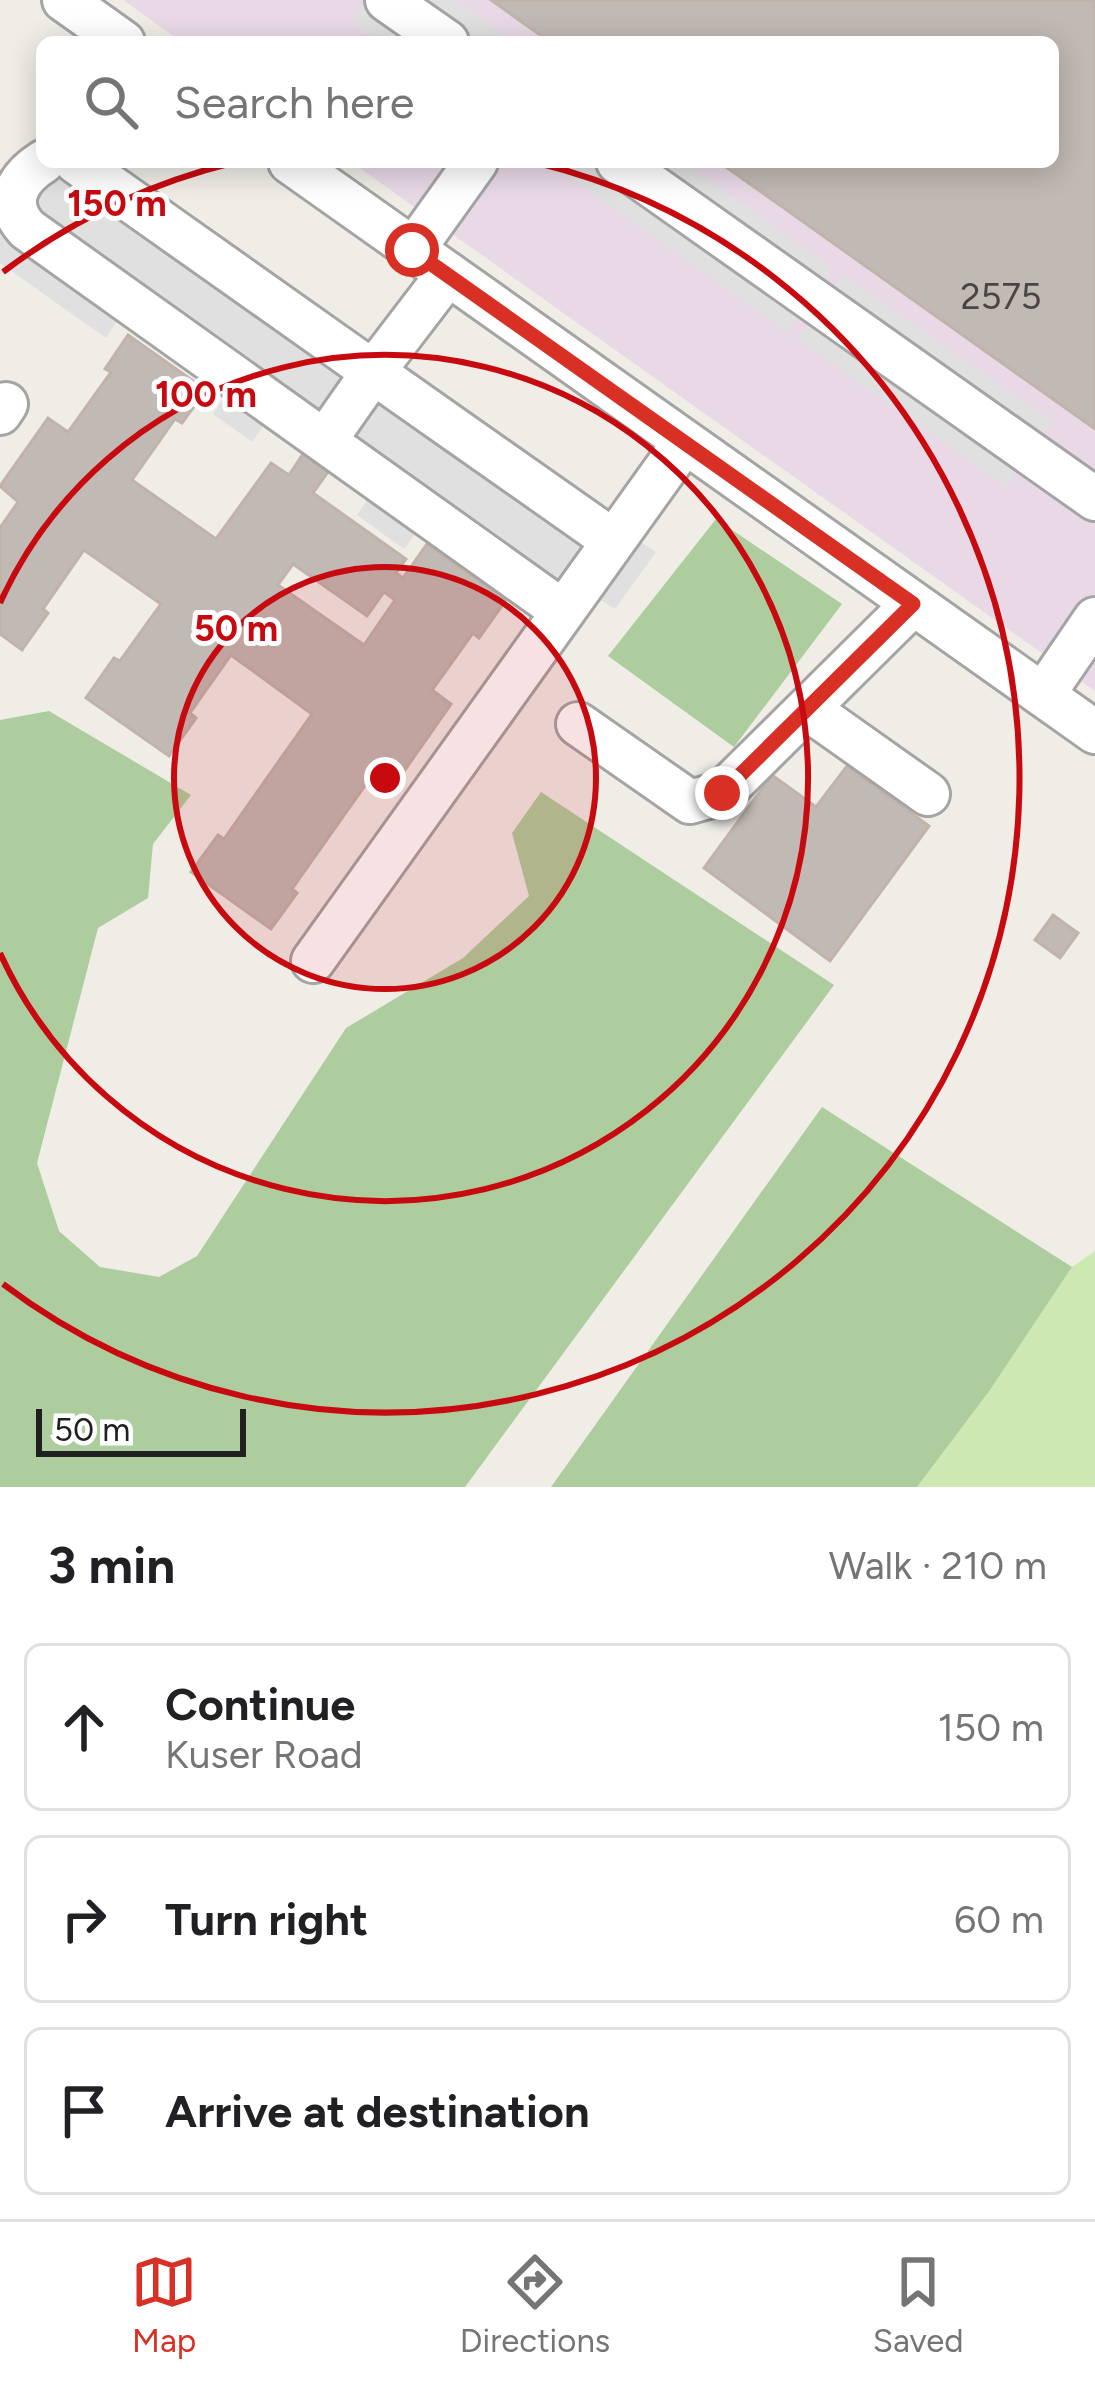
<!DOCTYPE html>
<meta charset="utf-8">
<style>
:root{--surface:#fff;--page:#f2f2f2;--text:#202124;--muted:#757577;--line:#e0e0e0;--accent:#d93025}
body{margin:0;font-family:Figtree,sans-serif;background:var(--page);color:var(--text)}
.scale{position:absolute;left:36px;bottom:30px;width:210px;box-sizing:border-box;padding-left:12px;border:6px solid #202020;border-top:0;font-size:33px;line-height:42px;white-space:nowrap;color:#202020;-webkit-text-stroke:9px #fff;paint-order:stroke}
.stop{position:absolute;width:36px;height:36px;margin:-27px;border:9px solid #d93025;border-radius:50%;background:#fff}
.stop.end{background:#d93025;border-color:#fff;box-shadow:0 3px 12px #0008}
.list{margin:0;padding:0;list-style:none}
h2{display:flex;justify-content:space-between;align-items:center;height:156px;margin:0;padding:0 48px;font-size:51px}
h2 small{font-size:39px;font-weight:400;color:var(--muted)}
.list li{display:grid;grid-template-columns:78px 1fr auto;gap:36px;align-items:center;box-sizing:border-box;height:168px;margin:0 24px 24px;padding:0 24px;border:3px solid var(--line);border-radius:18px}
.list b{display:block;font-size:45px;white-space:nowrap}
.list p{margin:0;font-size:39px;white-space:nowrap;color:var(--muted)}
.list em{font-size:39px;font-style:normal;color:var(--muted)}
.icon{flex:none;width:66px;height:66px;fill:none;stroke:currentColor;stroke-width:2;stroke-linecap:round;stroke-linejoin:round}
.map{position:relative;flex:none;width:1095px;height:1487px;overflow:hidden}
.search{position:absolute;background:var(--surface);box-shadow:0 6px 30px #0003;left:36px;right:36px;top:36px;height:132px;display:flex;align-items:center;gap:30px;box-sizing:border-box;padding:0 42px;border-radius:18px;color:var(--muted);font-size:45px}
.sheet{height:732px;background:var(--surface)}
nav{display:flex;justify-content:space-around;align-items:center;box-sizing:border-box;height:168px;border-top:3px solid var(--line);background:var(--surface);font-size:33px;color:var(--muted)}
nav a{display:grid;justify-items:center;gap:6px}
nav .on{color:var(--accent)}
.map>svg:first-child{display:block}
.industrial{fill:#e9d9e6}
.grass{fill:#cde8b0}
.forest{fill:#adcd9e}
.parking{fill:#e0e0e0}
.building{fill:#c1b9b3;stroke:#c1b3aa;stroke-width:3;fill-rule:evenodd}
.lines{fill:none;stroke-linecap:round;stroke-linejoin:round}
.minor-casing{stroke:#a4a4a4;stroke-width:48}
.minor{stroke:#fff;stroke-width:42}
.route{stroke:#d93025;stroke-width:15}
.ring{fill:none;stroke:#c70910;stroke-width:6}
.labels{text-anchor:middle;stroke-width:10;stroke-linejoin:round;paint-order:stroke}
.number-label{font-size:36px;fill:#484645}
.centre{fill:#c70910;stroke:#fff;stroke-width:6}
.ring-label{font-size:36px;text-anchor:middle;font-weight:bold;fill:#c70910;stroke:#fff;stroke-width:10;stroke-linejoin:round;paint-order:stroke}
</style>
<div class="map">
<svg width="1095" height="1487" viewBox="0 0 1095 1487">
<rect width="100%" height="100%" fill="#f0ede7"/>
<polygon class="industrial" points="123,0 1095,0 1095,691 351,162 1053,162 1053,42 182,42"/>
<polygon class="grass" points="1095,1251 1095,1487 917,1487 990,1390 1072,1267"/>
<g class="forest">
<polygon points="716,519 842,604 734,747 608,656"/>
<polygon points="49,711 191,795 153,844 148,898 98,928 37,1163 59,1231 100,1267 159,1277 197,1256 346,1028 463,958 529,896 512,833 541,792 834,985 465,1487 0,1487 0,720"/>
<polygon points="822,1107 1072,1267 990,1390 917,1487 551,1487"/>
</g>
<g class="parking">
<polygon points="360,0 456,0 515,42 378,42 351,23 365,4"/>
<polygon points="42,133 42,162 656,552 615,609 593,595 566,631 419,529 404,549 357,515 371,494 266,422 252,442 213,414 227,392 120,317 106,338 0,263 0,182 31,140"/>
<polygon points="548,162 684,162 832,268 820,286 830,292 843,275 1053,422 1006,487 797,339 810,321 800,314 787,332"/>
</g>
<g class="building">
<polygon points="491,0 1095,0 1095,429 719,162 1053,162 1053,42 550,42"/>
<path d="M128 335 206 390 182 423 175 419 132 480 216 539 271 463 289 475 305 451 330 469 313 493 406 559 396 573 403 578 427 544 506 600 479 638 473 633 432 690 451 704 400 777 381 763 292 889 297 893 271 929 191 872 218 835 224 839 312 714 231 655 190 713 196 718 169 756 86 698 114 658 120 661 161 604 84 550 43 609 48 613 22 650 0 634V528L18 502 0 486 48 418 68 432 111 372 105 369ZM293 564 367 616 384 592 395 600 364 645 278 585Z"/>
<polygon points="847,766 929,826 830,961 704,868 772,775 816,807"/>
<polygon points="1053,915 1078,933 1060,958 1035,940"/>
</g>
<g class="lines">
<g class="minor-casing">
<g id="minor">
<polyline points="64,0 123,42"/>
<polyline points="387,0 447,42"/>
<path d="M43 162C16 179 4 204 27 229L561 610"/>
<polyline points="76,162 373,372 448,274"/>
<polyline points="290,162 1095,732"/>
<polyline points="618,162 1095,499"/>
<polyline points="413,250 476,162"/>
<polyline points="0,413 6,404"/>
<polyline points="326,439 373,372 612,540"/>
<polyline points="1043,695 1095,619"/>
<polyline points="808,709 928,794"/>
<polyline points="578,724 690,802 722,793 913,604"/>
<polyline points="313,961 684,443"/>
</g>
</g>
<use href="#minor" class="minor"/>
</g>
<g class="lines">
<polyline class="route" points="412,250 913,604 722,793"/>
</g>
<circle cx="385" cy="778" r="211" fill="#c70910" fill-opacity=".12"/>
<g class="ring">
<circle cx="385" cy="778" r="211"/>
<path d="M0 603A423 423 0 1 1 0 953"/>
<path d="M3 272A634 634 0 0 1 232 163M538 163A634 634 0 1 1 3 1284"/>
</g>
<g class="labels">
<g class="number-label">
<text x="1001" y="309">2575</text>
</g>
</g>
<circle cx="385" cy="778" r="18" class="centre"/>
<g class="ring-label">
<text x="117" y="216">150 m</text>
<text x="206" y="407">100 m</text>
<text x="236" y="641">50 m</text>
</g>
</svg>
<div class="scale">50 m</div>
<div class="stop" style="left:412px;top:250px"></div>
<div class="stop end" style="left:722px;top:793px"></div>
<div class="search"><svg class="icon" aria-label="search" viewBox="0 0 24 24"><circle cx="10" cy="10" r="6"/><path d="M15 15l6 6"/></svg>Search here</div>
</div>
<section class="sheet">
<h2>3 min<small>Walk · 210 m</small></h2>
<ul class="list">
<li><svg class="icon" aria-label="ahead" viewBox="0 0 24 24"><path d="M12 20V5M6 11l6-6 6 6"/></svg><div><b>Continue</b><p>Kuser Road</p></div><em>150 m</em></li>
<li><svg class="icon" aria-label="right" viewBox="0 0 24 24"><path d="M7 20v-9h11M14 6l5 5-5 5"/></svg><div><b>Turn right</b></div><em>60 m</em></li>
<li><svg class="icon" aria-label="arrive" viewBox="0 0 24 24"><path d="M6 21V4h12l-3 4 3 4H6"/></svg><div><b>Arrive at destination</b></div></li>
</ul>
</section>
<nav>
<a class="on"><svg class="icon" aria-label="map" viewBox="0 0 24 24"><path d="M3 6l6-2 6 2 6-2v14l-6 2-6-2-6 2zM9 4v14M15 6v14"/></svg>Map</a>
<a><svg class="icon" aria-label="directions" viewBox="0 0 24 24"><path d="M12 3l9 9-9 9-9-9zM9 14v-3h6M13 9l2 2-2 2"/></svg>Directions</a>
<a><svg class="icon" aria-label="saved" viewBox="0 0 24 24"><path d="M7 4h10v16l-5-4-5 4z"/></svg>Saved</a>
</nav>
